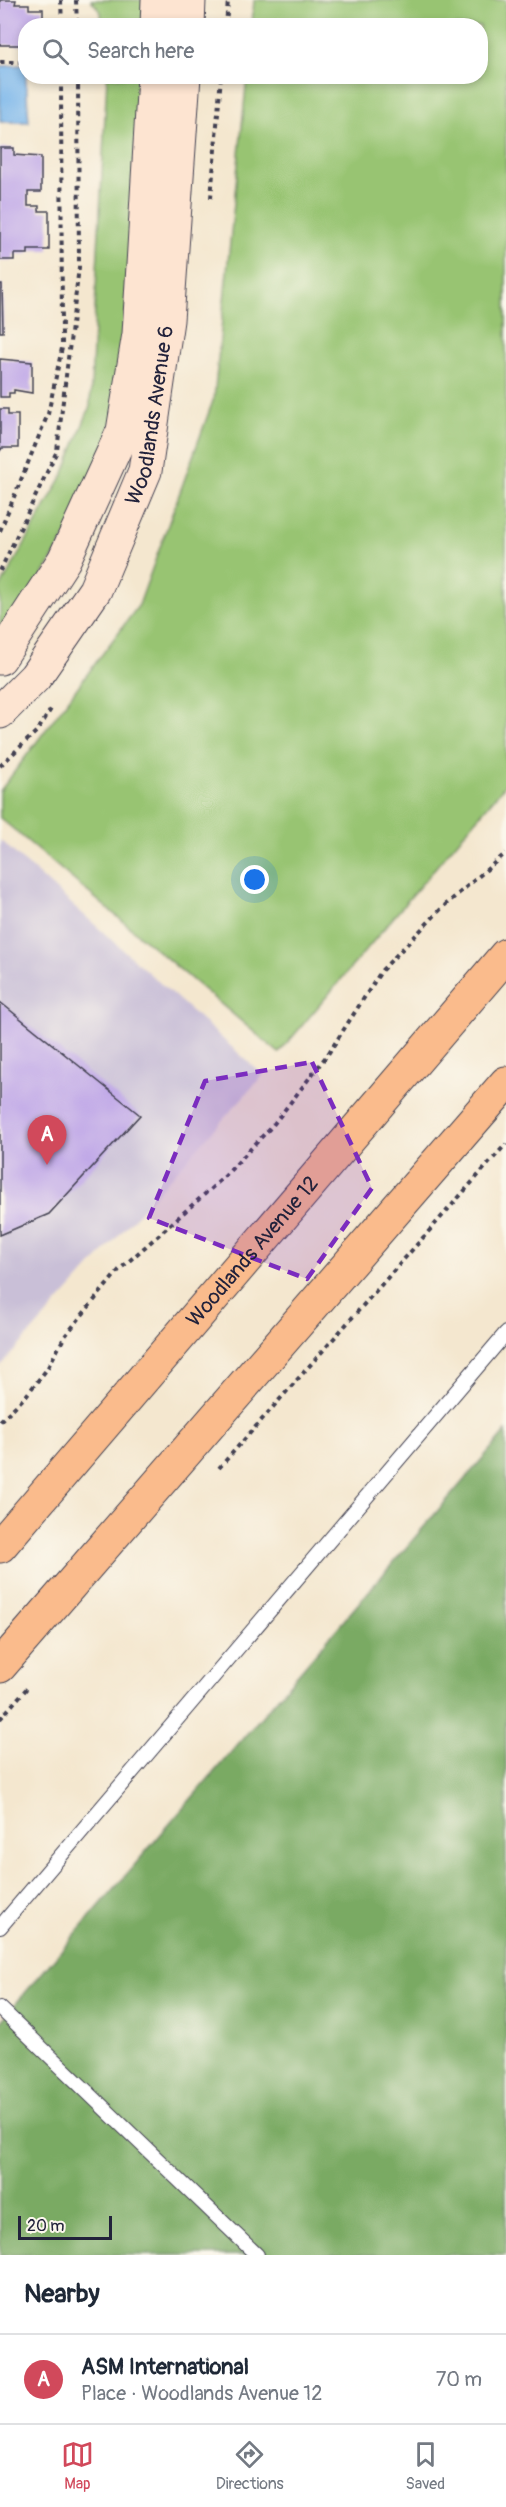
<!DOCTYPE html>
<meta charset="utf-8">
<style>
:root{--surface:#fff;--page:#f2f2f3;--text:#1f2937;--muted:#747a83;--line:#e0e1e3;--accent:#d1495b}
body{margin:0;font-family:Pangolin,sans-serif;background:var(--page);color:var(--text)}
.scale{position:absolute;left:18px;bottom:15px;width:94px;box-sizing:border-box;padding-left:6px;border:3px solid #22223b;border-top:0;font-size:16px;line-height:21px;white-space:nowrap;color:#22223b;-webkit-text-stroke:4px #fbf7ec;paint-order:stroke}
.you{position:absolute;left:255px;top:880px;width:21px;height:21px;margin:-15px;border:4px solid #fff;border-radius:50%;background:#1a73e8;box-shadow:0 0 0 9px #1a73e833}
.badge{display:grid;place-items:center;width:39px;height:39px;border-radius:50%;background:var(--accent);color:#fff;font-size:20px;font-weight:700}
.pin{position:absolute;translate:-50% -50px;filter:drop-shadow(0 2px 3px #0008)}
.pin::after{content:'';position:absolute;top:32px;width:21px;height:18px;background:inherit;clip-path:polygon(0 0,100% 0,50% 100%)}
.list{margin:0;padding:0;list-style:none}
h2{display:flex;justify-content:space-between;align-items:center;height:78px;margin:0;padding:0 24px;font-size:26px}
h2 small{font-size:20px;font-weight:400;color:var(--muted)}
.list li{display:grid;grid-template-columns:39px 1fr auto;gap:18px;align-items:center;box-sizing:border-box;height:90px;padding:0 24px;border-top:2px solid var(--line)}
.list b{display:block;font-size:22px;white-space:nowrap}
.list p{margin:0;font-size:20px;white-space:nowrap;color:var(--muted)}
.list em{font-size:20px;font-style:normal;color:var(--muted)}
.icon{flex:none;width:33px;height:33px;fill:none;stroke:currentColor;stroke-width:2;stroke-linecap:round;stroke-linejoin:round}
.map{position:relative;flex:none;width:506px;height:2255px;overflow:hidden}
.search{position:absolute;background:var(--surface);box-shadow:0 3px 9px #0003;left:18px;right:18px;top:18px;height:66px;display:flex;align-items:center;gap:15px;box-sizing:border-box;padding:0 21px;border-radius:24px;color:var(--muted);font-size:22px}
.sheet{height:168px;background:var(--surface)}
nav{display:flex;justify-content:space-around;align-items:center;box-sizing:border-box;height:84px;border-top:2px solid var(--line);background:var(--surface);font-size:16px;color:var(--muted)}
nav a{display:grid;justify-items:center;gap:3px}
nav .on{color:var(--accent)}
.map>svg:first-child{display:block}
.industrial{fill:#c9bfd7}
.green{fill:#98c472;stroke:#5d7356;stroke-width:1.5}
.forest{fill:#7aaa64;stroke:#4e6650;stroke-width:1.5}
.water{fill:#78b5eb;stroke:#4d6c93;stroke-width:1.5}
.building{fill:#bba2e7}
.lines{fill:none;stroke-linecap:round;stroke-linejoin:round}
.lane-casing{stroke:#424051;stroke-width:16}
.secondary-casing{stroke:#424051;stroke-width:35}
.primary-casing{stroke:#424051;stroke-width:35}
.path{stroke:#424051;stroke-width:4;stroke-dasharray:4.5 4.5;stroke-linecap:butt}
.lane{stroke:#fff;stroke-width:14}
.secondary{stroke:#fde4d1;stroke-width:33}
.primary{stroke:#fabb8c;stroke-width:33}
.marked{fill:#7b2cbf;fill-opacity:0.2;stroke:#7b2cbf;stroke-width:4.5;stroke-dasharray:12 8;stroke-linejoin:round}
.labels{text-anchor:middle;stroke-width:5;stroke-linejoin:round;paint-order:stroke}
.street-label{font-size:21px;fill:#22223b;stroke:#fbf7ec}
</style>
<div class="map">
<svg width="506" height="2255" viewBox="0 0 506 2255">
<rect width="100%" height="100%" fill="#fbf7ec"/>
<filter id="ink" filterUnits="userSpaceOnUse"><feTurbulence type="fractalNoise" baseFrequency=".0167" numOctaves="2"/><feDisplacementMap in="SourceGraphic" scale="12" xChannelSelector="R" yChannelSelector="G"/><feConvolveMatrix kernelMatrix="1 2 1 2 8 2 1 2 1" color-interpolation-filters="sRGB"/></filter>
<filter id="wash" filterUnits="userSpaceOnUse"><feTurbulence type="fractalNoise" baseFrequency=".008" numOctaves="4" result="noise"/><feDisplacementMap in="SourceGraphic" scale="24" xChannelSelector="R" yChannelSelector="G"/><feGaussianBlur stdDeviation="1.35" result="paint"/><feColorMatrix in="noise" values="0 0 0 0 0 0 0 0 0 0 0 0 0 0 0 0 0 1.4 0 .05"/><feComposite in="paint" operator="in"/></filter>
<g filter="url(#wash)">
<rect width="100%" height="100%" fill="#f4e7cf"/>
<polygon class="industrial" points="0,840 263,1075 0,1367"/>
<g class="green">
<polygon points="91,0 146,0 145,25 102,25 101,12"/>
<polygon points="254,0 506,0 506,784 279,1053 0,818 0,791 139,605 214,398 247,77 480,76 480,26 252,25"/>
<polygon points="107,77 142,77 117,449 0,648 0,588 64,473 90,406"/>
</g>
<polygon class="forest" points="506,1431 506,2255 0,2255 0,2022"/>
<polygon class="water" points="25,65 29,122 0,122 0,66"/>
<g id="blocks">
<g class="building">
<polygon points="0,0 16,0 15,4 29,4 29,9 43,9 43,26 26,26 26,45 0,45"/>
<polygon points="0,148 14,148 14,155 41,157 41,192 28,192 28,206 39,206 39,211 49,211 49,250 28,250 28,254 14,254 14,260 0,260"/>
<polygon points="0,284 2,284 3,332 0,332"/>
<polygon points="0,359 32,362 32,393 14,390 14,393 9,393 9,397 0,397"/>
<polygon points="0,409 8,409 8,415 18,415 18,448 2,448 0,451"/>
<polygon points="0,1002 140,1115 49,1214 0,1235"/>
</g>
</g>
</g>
<g filter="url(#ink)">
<use href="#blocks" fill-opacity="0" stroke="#424051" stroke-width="1.5"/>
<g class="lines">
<g class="lane-casing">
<g id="lane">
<polyline points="0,1927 506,1333"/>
<polyline points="0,2008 257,2255"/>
</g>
</g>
<g class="secondary-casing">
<g id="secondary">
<polyline points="157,26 158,0"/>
<polyline points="188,26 189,0"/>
<polyline points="0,658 64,560 123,431 139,334 154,76"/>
<path id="s1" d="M0 712 35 677 95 590 145 471 167 320 184 76"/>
</g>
</g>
<g class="primary-casing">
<g id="primary">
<path id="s2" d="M0 1546 506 955"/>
<polyline points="0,1666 506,1083"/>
</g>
</g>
<g class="path">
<polyline points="61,0 62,26"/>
<polyline points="76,0 77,26"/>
<polyline points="226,26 228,0"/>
<polyline points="0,62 26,62"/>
<polyline points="211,198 221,76"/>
<polyline points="0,531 48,414 62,348 61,76"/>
<polyline points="0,571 57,451 79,267 78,76"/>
<polyline points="0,766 38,730 51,709"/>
<polyline points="0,1421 25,1397 47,1369 65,1336 119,1270 224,1177 273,1125 328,1054 382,970 444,906 506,853"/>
<polyline points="219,1468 506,1144"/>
<polyline points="0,1719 27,1688"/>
</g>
<use href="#lane" class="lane"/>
<use href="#secondary" class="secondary"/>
<use href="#primary" class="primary"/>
</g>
</g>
<path class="marked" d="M312 1062 372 1188 307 1279 149 1218 205 1081Z"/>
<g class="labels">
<g class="street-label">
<text dy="7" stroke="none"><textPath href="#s1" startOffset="340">Woodlands Avenue 6</textPath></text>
<text dy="7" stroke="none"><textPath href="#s2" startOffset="388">Woodlands Avenue 12</textPath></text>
</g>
</g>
</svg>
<div class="scale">20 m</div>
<div class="you"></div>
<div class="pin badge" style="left:47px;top:1165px">A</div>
<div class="search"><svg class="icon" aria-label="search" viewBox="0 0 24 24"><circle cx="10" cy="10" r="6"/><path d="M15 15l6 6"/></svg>Search here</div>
</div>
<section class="sheet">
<h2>Nearby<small></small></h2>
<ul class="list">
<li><span class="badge">A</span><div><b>ASM International</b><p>Place · Woodlands Avenue 12</p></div><em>70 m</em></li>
</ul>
</section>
<nav>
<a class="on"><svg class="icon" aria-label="map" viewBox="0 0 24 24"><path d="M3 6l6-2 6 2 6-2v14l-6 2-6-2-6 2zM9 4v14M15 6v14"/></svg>Map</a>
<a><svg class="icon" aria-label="directions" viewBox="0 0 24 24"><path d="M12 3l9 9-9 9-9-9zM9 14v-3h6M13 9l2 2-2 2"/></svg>Directions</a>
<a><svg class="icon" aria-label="saved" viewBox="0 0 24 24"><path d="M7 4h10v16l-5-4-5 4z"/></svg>Saved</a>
</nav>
